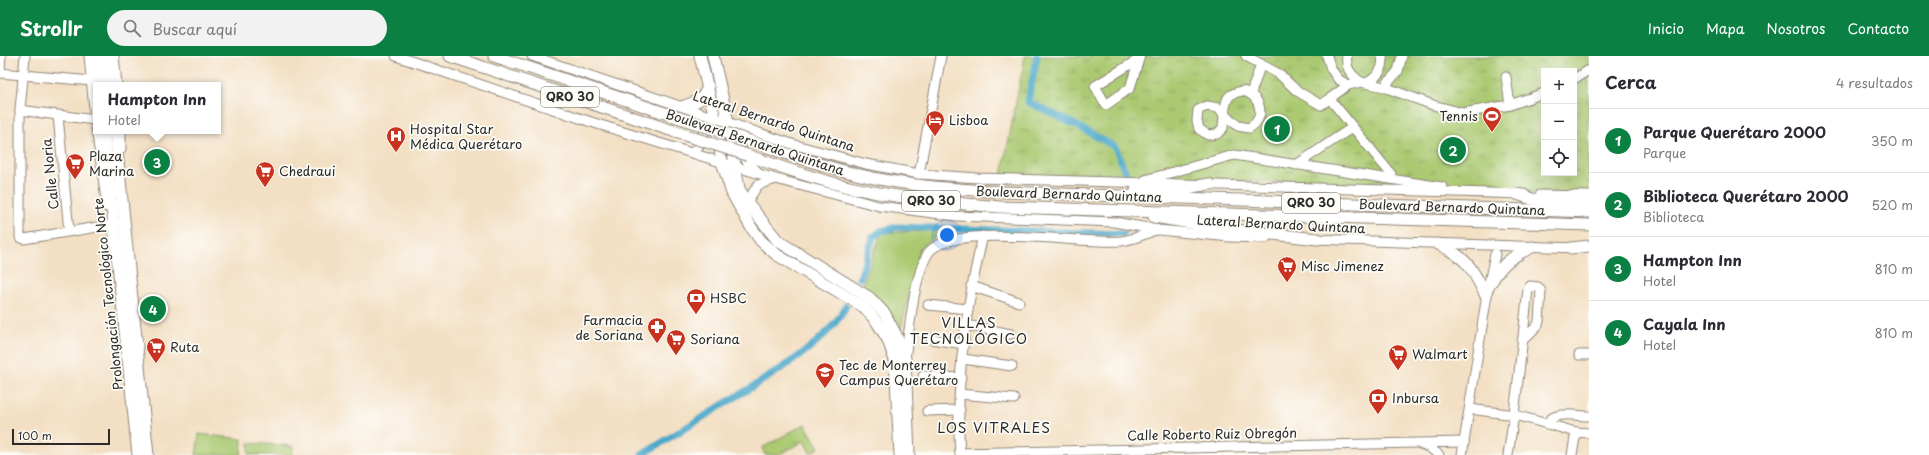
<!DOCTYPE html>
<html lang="es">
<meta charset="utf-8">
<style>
:root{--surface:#fff;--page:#f2f2f3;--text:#2b2b33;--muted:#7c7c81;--line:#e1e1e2;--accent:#0b8043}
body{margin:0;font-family:"Playpen Sans",sans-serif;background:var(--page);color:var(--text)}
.controls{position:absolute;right:12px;top:12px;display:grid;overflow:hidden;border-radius:0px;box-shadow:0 4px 16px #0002}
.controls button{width:36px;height:36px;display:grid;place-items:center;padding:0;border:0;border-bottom:1px solid var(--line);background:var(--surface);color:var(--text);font:20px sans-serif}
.scale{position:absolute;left:12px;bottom:10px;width:98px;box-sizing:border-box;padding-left:4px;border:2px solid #2b2b2b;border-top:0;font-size:11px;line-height:14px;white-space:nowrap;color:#2b2b2b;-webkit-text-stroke:3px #fdfcf7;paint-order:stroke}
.you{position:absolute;left:947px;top:179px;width:14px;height:14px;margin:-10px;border:3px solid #fff;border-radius:50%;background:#1a73e8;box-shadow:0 0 0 6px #1a73e833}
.badge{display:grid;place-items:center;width:26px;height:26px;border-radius:50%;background:var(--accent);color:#fff;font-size:13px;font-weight:700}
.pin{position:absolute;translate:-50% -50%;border:2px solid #fff;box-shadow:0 1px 4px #0006}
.popup{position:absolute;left:93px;top:26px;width:128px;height:52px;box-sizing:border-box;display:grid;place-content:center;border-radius:0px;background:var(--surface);filter:drop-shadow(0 1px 3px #0005);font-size:13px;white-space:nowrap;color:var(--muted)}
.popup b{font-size:15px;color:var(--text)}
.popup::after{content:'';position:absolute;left:50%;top:100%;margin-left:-8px;border:8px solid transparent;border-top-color:var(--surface)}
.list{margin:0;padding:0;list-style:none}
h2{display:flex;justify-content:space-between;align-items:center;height:52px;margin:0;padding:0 16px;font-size:17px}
h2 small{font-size:13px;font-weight:400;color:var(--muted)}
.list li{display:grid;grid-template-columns:26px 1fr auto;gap:12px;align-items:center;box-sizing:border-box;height:64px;padding:0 16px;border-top:1px solid var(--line)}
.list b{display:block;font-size:15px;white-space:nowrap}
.list p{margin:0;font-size:13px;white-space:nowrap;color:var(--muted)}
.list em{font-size:13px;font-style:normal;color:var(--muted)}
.icon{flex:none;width:22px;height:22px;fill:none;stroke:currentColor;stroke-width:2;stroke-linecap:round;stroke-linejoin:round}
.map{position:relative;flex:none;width:1589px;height:399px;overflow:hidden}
header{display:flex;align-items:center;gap:24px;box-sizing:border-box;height:56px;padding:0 20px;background:var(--accent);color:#fff}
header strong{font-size:19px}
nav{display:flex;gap:22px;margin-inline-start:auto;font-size:14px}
.search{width:280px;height:36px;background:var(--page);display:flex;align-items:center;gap:10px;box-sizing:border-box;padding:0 14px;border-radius:22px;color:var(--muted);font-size:15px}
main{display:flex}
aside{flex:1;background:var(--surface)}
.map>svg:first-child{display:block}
.grass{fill:#aac971;stroke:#6a7a4e}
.park{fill:url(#park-tufts);stroke:#6a7a4e;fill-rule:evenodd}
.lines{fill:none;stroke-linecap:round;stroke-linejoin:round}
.canal{stroke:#4ca8ca;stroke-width:7}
.minor-casing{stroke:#8f8577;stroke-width:11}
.major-casing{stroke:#8f8577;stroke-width:13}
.minor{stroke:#fff;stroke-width:9}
.major{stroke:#fff;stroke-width:11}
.major-bridge-casing{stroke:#8f8577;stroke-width:13;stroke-linecap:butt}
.major-bridge{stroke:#fff;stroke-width:11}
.labels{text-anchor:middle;stroke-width:3.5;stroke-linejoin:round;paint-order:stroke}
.shield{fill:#fdfcf7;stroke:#6a6a68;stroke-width:1}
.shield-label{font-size:12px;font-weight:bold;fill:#2b2b2b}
.poi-label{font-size:13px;fill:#2b2b2b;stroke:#fdfcf7;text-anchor:start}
.street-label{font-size:13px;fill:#2b2b2b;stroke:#fdfcf7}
.neighbourhood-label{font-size:14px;letter-spacing:1px;fill:#2b2b2b;stroke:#fdfcf7}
</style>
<header>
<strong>Strollr</strong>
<div class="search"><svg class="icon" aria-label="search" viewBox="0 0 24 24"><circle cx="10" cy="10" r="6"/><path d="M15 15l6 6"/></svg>Buscar aquí</div>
<nav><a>Inicio</a><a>Mapa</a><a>Nosotros</a><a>Contacto</a></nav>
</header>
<main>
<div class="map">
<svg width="1589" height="399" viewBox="0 0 1589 399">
<defs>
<pattern id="park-tufts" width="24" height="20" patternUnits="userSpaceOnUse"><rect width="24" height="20" fill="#aac971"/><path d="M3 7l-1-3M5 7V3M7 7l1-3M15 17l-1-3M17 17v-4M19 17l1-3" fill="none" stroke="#8ba35d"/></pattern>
</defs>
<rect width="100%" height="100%" fill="#fdfcf7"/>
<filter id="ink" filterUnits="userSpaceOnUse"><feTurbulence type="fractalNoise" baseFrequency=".025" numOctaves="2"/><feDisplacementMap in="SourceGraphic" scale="8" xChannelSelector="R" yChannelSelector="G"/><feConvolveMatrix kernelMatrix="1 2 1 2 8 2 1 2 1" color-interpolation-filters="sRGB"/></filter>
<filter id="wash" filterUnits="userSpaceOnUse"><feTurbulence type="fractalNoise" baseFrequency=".012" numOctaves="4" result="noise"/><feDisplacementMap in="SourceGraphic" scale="16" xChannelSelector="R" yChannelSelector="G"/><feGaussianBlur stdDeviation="0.9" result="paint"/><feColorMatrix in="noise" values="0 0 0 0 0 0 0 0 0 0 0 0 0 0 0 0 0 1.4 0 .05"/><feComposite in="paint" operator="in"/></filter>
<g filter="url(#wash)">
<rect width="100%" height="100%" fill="#f3dfc3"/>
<g class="grass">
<polygon points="938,174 938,179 920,192 900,276 862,230 881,177"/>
<polygon points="199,378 242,383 241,399 196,399"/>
<polygon points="249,387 293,390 292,399 249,399"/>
</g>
<g class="park">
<path d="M1025 0H1589V140L1520 138 1451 132 1152 122 1136 126 1001 123ZM1544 15H1574V117H1544Z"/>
<polygon points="805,368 819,392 810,397 804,385 778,399 765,399 762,392"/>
</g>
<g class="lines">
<g class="canal">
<polyline points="1037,0 1028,46 1074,68 1115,91 1127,120"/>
<polyline points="860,222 873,181 881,175 897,171 1123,178"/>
<path d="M642 399C670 381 699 364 727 346 764 324 828 288 846 250"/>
</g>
</g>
</g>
<g filter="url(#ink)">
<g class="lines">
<g class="minor-casing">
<g id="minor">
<polyline points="25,0 20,54 20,181 24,183 110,169"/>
<polyline points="89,0 95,64 107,151"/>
<polyline points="114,0 117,29"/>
<polyline points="396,0 591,66 776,123 879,150 956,160 1114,166 1159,174 1230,181 1266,182"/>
<polyline points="532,0 792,88 866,108 919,118 978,122 1524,138"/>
<polyline points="1246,0 1279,18 1297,35 1321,49 1348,29"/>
<polyline points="1327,0 1331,13 1338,23 1348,29 1361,26 1384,31 1398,15 1402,0"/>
<path d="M1347 0C1345 12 1351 19 1361 26"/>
<polyline points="1139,3 1095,30 1106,49 1130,32 1140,0"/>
<polyline points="0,15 1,0"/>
<polyline points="0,17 92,25"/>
<polyline points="1506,21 1510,49"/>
<polyline points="1574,23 1589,14"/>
<path d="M1367 27C1377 21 1385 12 1382 0"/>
<polyline points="1384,31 1433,49 1463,57 1510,49 1544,37"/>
<path d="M1243 35C1261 40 1267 62 1249 72L1238 70 1224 58C1226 43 1227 37 1243 35Z"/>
<polyline points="1251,37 1261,8"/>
<polyline points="1330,43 1391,118"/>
<polygon points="1207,50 1218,52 1224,58 1223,72 1217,78 1208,79 1199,73 1197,65 1198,54"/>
<polyline points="20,54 95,64"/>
<polyline points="58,60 69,175"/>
<polyline points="121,75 121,93"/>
<path d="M741 76C735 92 744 104 756 114"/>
<path d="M692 97C704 89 705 78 702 63"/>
<polyline points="1296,109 1353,71"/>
<polyline points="919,118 941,0"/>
<polyline points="1145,124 1234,99 1442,131"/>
<polyline points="1540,139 1589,140"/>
<polyline points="747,146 758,129 776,123"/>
<polyline points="1313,183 1578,192"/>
<polyline points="971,230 1019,246"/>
<polyline points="928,249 968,253"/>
<polyline points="966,269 1011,278"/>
<polyline points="931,283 964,288"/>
<polyline points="1579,299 1589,299"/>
<path d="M905 302C910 272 913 225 927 199 945 164 1085 189 1121 185 1133 184 1145 178 1156 174"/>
<polyline points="963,303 1012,310"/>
<polyline points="923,320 961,322"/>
<polyline points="960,338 1014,343"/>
<polyline points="1470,353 1515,359 1576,376 1589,377"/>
<polyline points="927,355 960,354"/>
<path d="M1547 368C1553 354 1576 360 1589 360"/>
<polyline points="1420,388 1430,392 1439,399"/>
<polyline points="960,397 1464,386"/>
<path d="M960 399C955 326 966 250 983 180"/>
<polyline points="1462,399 1488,232 1495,198"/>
<path d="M1508 399C1517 344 1522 288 1528 233L1530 230 1538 231 1541 235 1539 265 1538 269 1522 285"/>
<polyline points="1572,399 1576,376"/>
</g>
</g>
<g class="major-casing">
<g id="major">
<polyline points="96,0 99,29"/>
<polyline points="106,0 109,29"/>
<polyline points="450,0 691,81"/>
<polyline points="494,0 695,67"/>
<polyline points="700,0 715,62 722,106 732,137 751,171 761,185 777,199 864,251 877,266 888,284 895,304 900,399"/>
<polyline points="713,0 728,66 739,133 747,146 778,185 870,242 885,258 896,279 905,302 909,399"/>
<path d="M684 50C697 46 704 43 708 30"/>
<polyline points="104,75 138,399"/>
<polyline points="115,75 148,399"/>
<path d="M750 85C786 98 823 110 860 119 906 130 955 133 1002 136L1589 156"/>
<path d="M747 99C783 112 820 125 858 133 905 143 952 147 1000 151L1589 169"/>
<polyline points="1136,134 1181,133 1209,128"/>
<polyline points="1517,138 1532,143 1588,148"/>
<polyline points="1154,161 1234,174 1318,183"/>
<path d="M1438 188C1468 202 1472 212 1486 240"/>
<polyline points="1571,192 1589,190"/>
<path d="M1488 232C1500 209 1509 202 1532 191"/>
</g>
</g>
<use href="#minor" class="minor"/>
<use href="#major" class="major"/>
<g class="major-bridge-casing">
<g id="major-bridge">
<polyline points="695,67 750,85"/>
<polyline points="691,81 747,99"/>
</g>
</g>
<use href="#major-bridge" class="major-bridge"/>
</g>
</g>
<defs>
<g id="stadium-pin" transform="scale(1)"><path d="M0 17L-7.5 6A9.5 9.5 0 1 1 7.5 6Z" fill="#c8321e" stroke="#fdfcf7"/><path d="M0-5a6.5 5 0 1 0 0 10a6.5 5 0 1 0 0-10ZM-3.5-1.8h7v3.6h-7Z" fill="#fff"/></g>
<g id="hotel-pin" transform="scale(1)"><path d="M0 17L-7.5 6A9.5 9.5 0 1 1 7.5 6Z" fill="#c8321e" stroke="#fdfcf7"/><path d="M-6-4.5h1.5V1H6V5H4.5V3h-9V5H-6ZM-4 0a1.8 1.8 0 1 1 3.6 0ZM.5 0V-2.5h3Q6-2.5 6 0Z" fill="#fff"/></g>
<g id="hospital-pin" transform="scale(1)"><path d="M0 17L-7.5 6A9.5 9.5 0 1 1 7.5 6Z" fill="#c8321e" stroke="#fdfcf7"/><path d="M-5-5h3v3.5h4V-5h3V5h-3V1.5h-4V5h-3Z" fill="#fff"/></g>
<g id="supermarket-pin" transform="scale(1)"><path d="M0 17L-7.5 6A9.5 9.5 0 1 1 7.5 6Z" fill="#c8321e" stroke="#fdfcf7"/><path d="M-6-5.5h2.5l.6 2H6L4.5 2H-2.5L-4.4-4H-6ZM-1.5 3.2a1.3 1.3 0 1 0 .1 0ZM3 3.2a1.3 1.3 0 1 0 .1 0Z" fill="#fff"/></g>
<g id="bank-pin" transform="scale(1)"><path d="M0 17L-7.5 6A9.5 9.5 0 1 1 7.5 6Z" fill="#c8321e" stroke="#fdfcf7"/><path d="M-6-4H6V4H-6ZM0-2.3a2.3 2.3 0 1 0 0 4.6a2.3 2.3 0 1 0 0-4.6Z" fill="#fff"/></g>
<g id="pharmacy-pin" transform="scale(1)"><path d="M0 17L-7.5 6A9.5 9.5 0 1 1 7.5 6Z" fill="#c8321e" stroke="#fdfcf7"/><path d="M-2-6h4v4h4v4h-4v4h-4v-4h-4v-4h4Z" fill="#fff"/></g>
<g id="university-pin" transform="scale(1)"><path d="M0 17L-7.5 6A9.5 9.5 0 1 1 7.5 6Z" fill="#c8321e" stroke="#fdfcf7"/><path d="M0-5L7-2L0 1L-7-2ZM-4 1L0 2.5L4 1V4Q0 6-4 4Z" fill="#fff"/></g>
</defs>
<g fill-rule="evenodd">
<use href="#stadium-pin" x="1492" y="60"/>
<use href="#hotel-pin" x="935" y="64"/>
<use href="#hospital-pin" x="396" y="80"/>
<use href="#supermarket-pin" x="75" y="107"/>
<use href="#supermarket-pin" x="265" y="115"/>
<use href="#supermarket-pin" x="1287" y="210"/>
<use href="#bank-pin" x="696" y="242"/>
<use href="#pharmacy-pin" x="657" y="271"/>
<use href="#supermarket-pin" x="676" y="283"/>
<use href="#supermarket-pin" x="156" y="291"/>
<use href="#supermarket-pin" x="1398" y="298"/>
<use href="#university-pin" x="825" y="316"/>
<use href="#bank-pin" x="1378" y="342"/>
</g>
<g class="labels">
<g class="shield">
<rect x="541" y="31" width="58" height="20" rx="3"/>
<rect x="902" y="135" width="58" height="20" rx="3"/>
<rect x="1282" y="137" width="58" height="20" rx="3"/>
</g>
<g class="shield-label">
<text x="570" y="45">QRO 30</text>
<text x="931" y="149">QRO 30</text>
<text x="1311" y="151">QRO 30</text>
</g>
<g class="poi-label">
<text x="1478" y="65" text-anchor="end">Tennis</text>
<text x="949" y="69">Lisboa</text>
<text x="410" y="78">Hospital Star<tspan x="410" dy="15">Médica Querétaro</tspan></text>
<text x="89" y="105">Plaza<tspan x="89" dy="15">Marina</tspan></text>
<text x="279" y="120">Chedraui</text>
<text x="1301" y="215">Misc Jimenez</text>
<text x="710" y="247">HSBC</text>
<text x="643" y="269" text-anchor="end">Farmacia<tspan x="643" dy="15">de Soriana</tspan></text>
<text x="690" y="288">Soriana</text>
<text x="170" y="296">Ruta</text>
<text x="1412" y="303">Walmart</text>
<text x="839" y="314">Tec de Monterrey<tspan x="839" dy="15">Campus Querétaro</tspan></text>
<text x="1392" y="347">Inbursa</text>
</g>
<g class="street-label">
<text transform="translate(774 65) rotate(18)" y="5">Lateral Bernardo Quintana</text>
<text transform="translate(755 86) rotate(18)" y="5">Boulevard Bernardo Quintana</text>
<text transform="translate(50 118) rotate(-96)" y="5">Calle Noria</text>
<text transform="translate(1069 138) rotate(2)" y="5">Boulevard Bernardo Quintana</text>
<text transform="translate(1452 151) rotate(2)" y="5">Boulevard Bernardo Quintana</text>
<text transform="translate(1281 168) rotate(3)" y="5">Lateral Bernardo Quintana</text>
<text transform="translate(108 238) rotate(-96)" y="5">Prolongación Tecnológico Norte</text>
<text transform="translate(1212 378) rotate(-1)" y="5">Calle Roberto Ruiz Obregón</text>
</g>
<g class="neighbourhood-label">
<text x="969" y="272">VILLAS<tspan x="969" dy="16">TECNOLÓGICO</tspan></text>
<text x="994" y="377">LOS VITRALES</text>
</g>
</g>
</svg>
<div class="controls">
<button>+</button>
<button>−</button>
<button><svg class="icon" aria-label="locate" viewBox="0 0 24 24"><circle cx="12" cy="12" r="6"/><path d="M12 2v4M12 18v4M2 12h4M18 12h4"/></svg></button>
</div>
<div class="scale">100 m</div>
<div class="you"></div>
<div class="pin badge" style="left:1277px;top:73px">1</div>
<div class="pin badge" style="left:1453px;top:94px">2</div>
<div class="pin badge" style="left:157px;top:106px">3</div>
<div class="popup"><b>Hampton Inn</b>Hotel</div>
<div class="pin badge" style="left:153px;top:253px">4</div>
</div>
<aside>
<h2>Cerca<small>4 resultados</small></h2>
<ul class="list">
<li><span class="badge">1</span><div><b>Parque Querétaro 2000</b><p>Parque</p></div><em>350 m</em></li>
<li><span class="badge">2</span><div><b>Biblioteca Querétaro 2000</b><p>Biblioteca</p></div><em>520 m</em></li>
<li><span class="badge">3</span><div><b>Hampton Inn</b><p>Hotel</p></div><em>810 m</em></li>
<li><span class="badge">4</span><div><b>Cayala Inn</b><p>Hotel</p></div><em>810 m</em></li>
</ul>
</aside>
</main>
